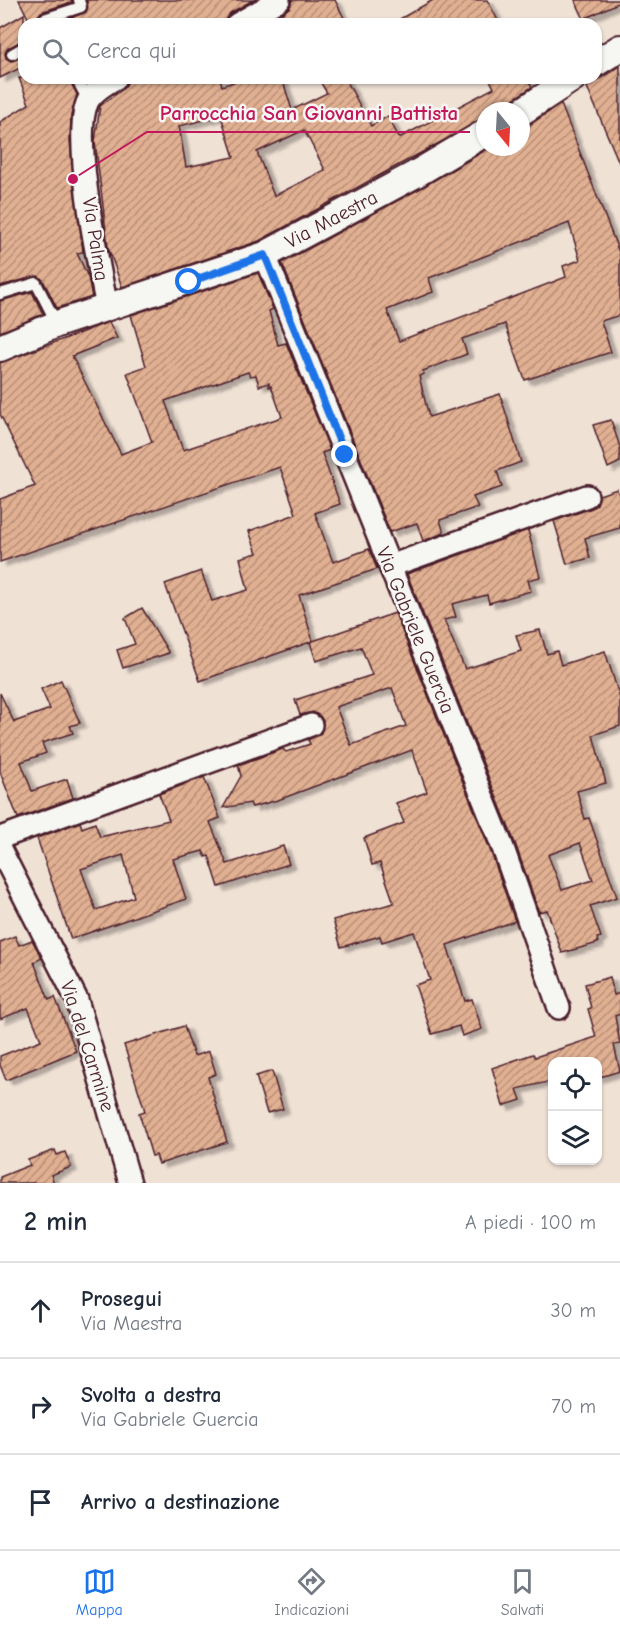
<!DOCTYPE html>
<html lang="it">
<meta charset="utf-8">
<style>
:root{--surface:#fff;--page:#f6f6f7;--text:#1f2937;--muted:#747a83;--line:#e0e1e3;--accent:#1a73e8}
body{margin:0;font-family:"Comic Neue",sans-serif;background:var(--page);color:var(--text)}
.controls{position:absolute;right:18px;bottom:18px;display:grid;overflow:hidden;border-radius:12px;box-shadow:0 2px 4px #0004}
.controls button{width:54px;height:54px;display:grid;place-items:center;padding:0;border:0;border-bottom:2px solid var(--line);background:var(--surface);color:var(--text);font:30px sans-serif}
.compass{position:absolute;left:476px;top:102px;width:54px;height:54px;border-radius:50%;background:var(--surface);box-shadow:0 2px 4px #0004;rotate:162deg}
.stop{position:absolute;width:18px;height:18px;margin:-14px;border:4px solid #1a73e8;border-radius:50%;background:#fff}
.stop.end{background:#1a73e8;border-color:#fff;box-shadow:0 2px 6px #0008}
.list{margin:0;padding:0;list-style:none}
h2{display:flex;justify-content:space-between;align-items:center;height:78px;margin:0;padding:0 24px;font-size:26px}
h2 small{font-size:20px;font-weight:400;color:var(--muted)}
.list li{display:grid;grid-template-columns:39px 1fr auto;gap:18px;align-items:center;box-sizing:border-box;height:96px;padding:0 24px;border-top:2px solid var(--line)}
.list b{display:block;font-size:22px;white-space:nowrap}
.list p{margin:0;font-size:20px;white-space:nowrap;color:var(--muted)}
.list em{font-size:20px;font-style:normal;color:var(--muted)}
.icon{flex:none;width:33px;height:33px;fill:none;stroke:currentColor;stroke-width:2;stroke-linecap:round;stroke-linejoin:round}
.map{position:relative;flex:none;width:620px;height:1183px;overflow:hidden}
.search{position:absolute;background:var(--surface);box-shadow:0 2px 4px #0004;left:18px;right:18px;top:18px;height:66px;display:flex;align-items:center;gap:15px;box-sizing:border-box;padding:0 21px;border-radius:18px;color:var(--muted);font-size:22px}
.sheet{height:366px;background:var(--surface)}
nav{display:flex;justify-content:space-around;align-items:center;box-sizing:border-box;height:84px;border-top:2px solid var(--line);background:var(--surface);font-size:16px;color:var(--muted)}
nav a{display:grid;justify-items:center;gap:3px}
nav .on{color:var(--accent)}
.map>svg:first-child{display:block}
.building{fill:url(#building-hatch);stroke:#4a1f2b;stroke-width:1.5;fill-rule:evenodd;filter:url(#shadow)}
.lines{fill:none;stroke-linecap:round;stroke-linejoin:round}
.service-casing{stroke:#4a1f2b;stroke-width:15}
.minor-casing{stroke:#4a1f2b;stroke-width:26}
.tertiary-casing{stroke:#4a1f2b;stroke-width:30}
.service{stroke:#f6f6f2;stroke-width:10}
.minor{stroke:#f6f6f2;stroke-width:21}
.tertiary{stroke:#f6f6f2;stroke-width:26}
.route{stroke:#1a73e8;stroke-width:8}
.labels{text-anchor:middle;stroke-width:5;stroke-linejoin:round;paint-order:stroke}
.street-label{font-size:20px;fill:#4a1f2b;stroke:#f6f6f2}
.leader{fill:none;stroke:#c2185b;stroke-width:2}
.callout-dot{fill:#c2185b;stroke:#f6f6f2;stroke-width:2}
.callout-label{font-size:21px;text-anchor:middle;font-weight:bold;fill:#c2185b;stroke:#f6f6f2;stroke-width:5;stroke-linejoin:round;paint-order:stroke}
</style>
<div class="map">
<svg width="620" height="1183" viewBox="0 0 620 1183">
<defs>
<pattern id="building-hatch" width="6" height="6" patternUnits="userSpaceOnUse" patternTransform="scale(1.5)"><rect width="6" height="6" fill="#e1b092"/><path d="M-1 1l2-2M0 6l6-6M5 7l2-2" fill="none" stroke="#b88f77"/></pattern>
<filter id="shadow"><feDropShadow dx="6" dy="4" stdDeviation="1.5" flood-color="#0004"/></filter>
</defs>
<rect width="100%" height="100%" fill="#f0e1d5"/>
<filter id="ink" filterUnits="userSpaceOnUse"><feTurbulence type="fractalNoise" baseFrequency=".0167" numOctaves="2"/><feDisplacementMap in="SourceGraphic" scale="12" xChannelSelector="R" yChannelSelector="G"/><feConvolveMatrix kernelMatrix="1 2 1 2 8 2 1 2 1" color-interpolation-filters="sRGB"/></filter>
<g filter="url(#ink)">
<g class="building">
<polygon points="19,0 72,0 72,2 41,12 37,18 38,24 31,24"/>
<polygon points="87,0 253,0 230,13 224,24 54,24 86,12"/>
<polygon points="292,0 335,0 347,24 288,24 282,13 290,7"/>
<polygon points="433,0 487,0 500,24 391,24"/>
<polygon points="575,0 620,0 620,2 584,19"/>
<polygon points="24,14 24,40 8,48 5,53 6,58 11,61 24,56 24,66 0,78 0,28"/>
<polygon points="620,66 620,165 587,87"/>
<polygon points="19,78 69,78 77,95 71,115 70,141 83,252 77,253 88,277 92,297 57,308 43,280 38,276 0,286 0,122 29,104"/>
<path d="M129 78H220L222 86 244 78H282L292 110 327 93 318 78H345L371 126 388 116 399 138 494 88 489 78H527L532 87 512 100 506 111H485V118L259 241 122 287 108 247 95 141 100 106 123 89ZM221 116 234 157 186 167 179 126ZM304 130 325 170 274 196 257 152Z"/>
<path d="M561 104 620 255V315L601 321 611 352 525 380 505 324 462 339 467 354 423 371 424 374 419 376 429 417 500 394 521 462 497 471 502 487 473 497 478 507 440 520 444 533 423 541 417 523 390 532 282 263 421 188 491 147H521V127L529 125ZM569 223 580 260 563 266 566 277 399 341 387 310 433 292 429 278Z"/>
<path d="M258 273 273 309 269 311 278 345 286 343 330 450 322 453 340 504 315 513 333 562 369 549 377 569 299 595 313 641 200 681 165 584 201 571 212 601 248 590 240 558 257 553 249 531 296 514 280 467 0 562V499L35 486 0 414V363L109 322 117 338 72 356 121 454 152 442 127 373 146 366 131 315ZM248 372 250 376 256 375 259 386 269 383V387L271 386 282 417 183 450 165 401Z"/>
<polygon points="32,292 43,314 0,332 0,301"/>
<polygon points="611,420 620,447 620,462 608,468 593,425"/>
<polygon points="617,489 620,498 620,528 585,538 590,558 567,564 554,521 592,508 597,504 599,495"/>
<path d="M528 530 540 577 528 580 531 591 489 603 487 595 452 604 456 617 444 620 465 669 521 651 516 635 540 630 547 654 557 651 561 665 605 651 620 698V726L593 735 606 783 577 791 585 819 589 818 617 897 590 906 601 937 597 938 598 943 562 953 547 910 539 912 515 843 407 574ZM580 843 593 880 562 890 548 855Z"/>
<polygon points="142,608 169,653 123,668 117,650 135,644 125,618"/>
<path d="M395 613 491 852 515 921 447 945 465 1001 472 999 482 1029 462 1036 459 1026 432 1034 415 985 430 980 414 932 382 942 380 936 341 947 333 920 394 903 380 863 372 865 364 838 404 823 396 803 427 792 412 750 278 800 252 807 250 803 223 808 241 776 238 765 283 749 286 752 310 744 308 740 321 733 323 721 320 716 313 712 300 715 295 700 372 675 361 647 316 661 310 642ZM392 688 406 726 351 745 336 707Z"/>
<polygon points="61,680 80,723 70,726 73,733 42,743 46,753 21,762 32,791 67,779 73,798 18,818 0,772 0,693 14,722 50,709 41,689"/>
<path d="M204 777 220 818 210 822 227 864 283 846 289 864 219 887 209 856 206 857 203 851 173 859 186 899 71 939 37 838 80 822 82 828 95 823 100 837 169 820 159 794ZM123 855 134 897 96 910 81 869Z"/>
<polygon points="15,936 19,945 32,940 42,958 34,962 49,1000 55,997 76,1051 6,1080 0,1065 0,1056 41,1040 28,1008 0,1019 0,942"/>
<polygon points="610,977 614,995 620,993 620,1014 615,1016 620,1044 614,1045 620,1071 597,1078 597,1062 552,1062 552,1081 517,1089 521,1100 503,1106 492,1068 533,1054 535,1057 596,1037 588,1009 591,1008 585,984"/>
<polygon points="184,1026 194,1056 209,1051 216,1074 208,1077 227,1142 159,1164 156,1155 152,1156 139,1113 145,1111 124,1045"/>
<polygon points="272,1071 283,1109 267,1113 256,1076"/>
<polygon points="55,1150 57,1155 65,1152 71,1167 51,1175 54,1183 0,1183 0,1177 30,1165 28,1160"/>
</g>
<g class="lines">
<g class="service-casing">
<g id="service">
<polyline points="47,24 44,19 81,7 79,0"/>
<polyline points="12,54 24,47"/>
<polyline points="76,78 88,100"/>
<polyline points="0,294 36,283 57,324"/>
</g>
</g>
<g class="minor-casing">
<g id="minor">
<polyline points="237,24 279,0"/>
<polyline points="265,255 503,848 559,1008"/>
<path d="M107 307C99 268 71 134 88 101 93 92 107 83 116 78"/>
<polyline points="390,566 587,496"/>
<polyline points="0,838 311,725"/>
<polyline points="0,849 77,1000 130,1183"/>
</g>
</g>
<g class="tertiary-casing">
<g id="tertiary">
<polyline points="596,63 620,48"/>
<polyline points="521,112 573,78"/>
<polyline points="0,348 57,324 265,255 414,175 485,133"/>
</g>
</g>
<use href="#service" class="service"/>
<use href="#minor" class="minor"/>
<use href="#tertiary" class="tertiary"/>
</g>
</g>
<g class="lines" filter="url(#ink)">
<polyline class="route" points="189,282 265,255 345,455"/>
</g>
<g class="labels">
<g class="street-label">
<text transform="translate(331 219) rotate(-28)" y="7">Via Maestra</text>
<text transform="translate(96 239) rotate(81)" y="7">Via Palma</text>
<text transform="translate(416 630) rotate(68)" y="7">Via Gabriele Guercia</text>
<text transform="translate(88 1046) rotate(72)" y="7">Via del Carmine</text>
</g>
</g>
<path class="leader" d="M73 179L147 132H470"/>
<circle class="callout-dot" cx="73" cy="179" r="6"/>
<g class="callout-label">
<text x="309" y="120">Parrocchia San Giovanni Battista</text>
</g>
</svg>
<div class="controls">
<button><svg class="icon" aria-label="locate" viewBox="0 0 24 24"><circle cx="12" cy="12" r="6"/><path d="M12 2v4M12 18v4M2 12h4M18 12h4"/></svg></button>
<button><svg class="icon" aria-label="layers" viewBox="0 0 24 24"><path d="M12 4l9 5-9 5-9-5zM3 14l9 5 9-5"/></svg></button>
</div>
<svg class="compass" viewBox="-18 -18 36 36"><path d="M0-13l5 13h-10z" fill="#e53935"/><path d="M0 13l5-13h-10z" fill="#747a83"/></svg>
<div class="stop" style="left:189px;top:282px"></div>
<div class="stop end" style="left:345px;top:455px"></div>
<div class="search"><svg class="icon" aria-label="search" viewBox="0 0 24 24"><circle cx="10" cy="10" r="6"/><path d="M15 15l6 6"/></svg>Cerca qui</div>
</div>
<section class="sheet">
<h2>2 min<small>A piedi · 100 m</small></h2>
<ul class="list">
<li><svg class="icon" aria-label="ahead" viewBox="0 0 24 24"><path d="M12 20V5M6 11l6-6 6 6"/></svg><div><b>Prosegui</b><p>Via Maestra</p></div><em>30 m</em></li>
<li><svg class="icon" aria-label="right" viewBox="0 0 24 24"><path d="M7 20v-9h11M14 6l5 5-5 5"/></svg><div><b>Svolta a destra</b><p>Via Gabriele Guercia</p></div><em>70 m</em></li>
<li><svg class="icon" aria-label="arrive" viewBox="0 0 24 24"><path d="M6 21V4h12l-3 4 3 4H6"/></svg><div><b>Arrivo a destinazione</b></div></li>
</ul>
</section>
<nav>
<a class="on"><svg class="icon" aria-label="map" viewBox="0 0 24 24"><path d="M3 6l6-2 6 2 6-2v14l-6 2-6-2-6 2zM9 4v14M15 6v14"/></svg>Mappa</a>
<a><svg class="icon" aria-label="directions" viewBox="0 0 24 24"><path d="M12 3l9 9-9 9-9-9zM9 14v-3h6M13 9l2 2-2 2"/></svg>Indicazioni</a>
<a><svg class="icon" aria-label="saved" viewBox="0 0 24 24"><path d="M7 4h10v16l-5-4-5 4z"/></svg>Salvati</a>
</nav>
